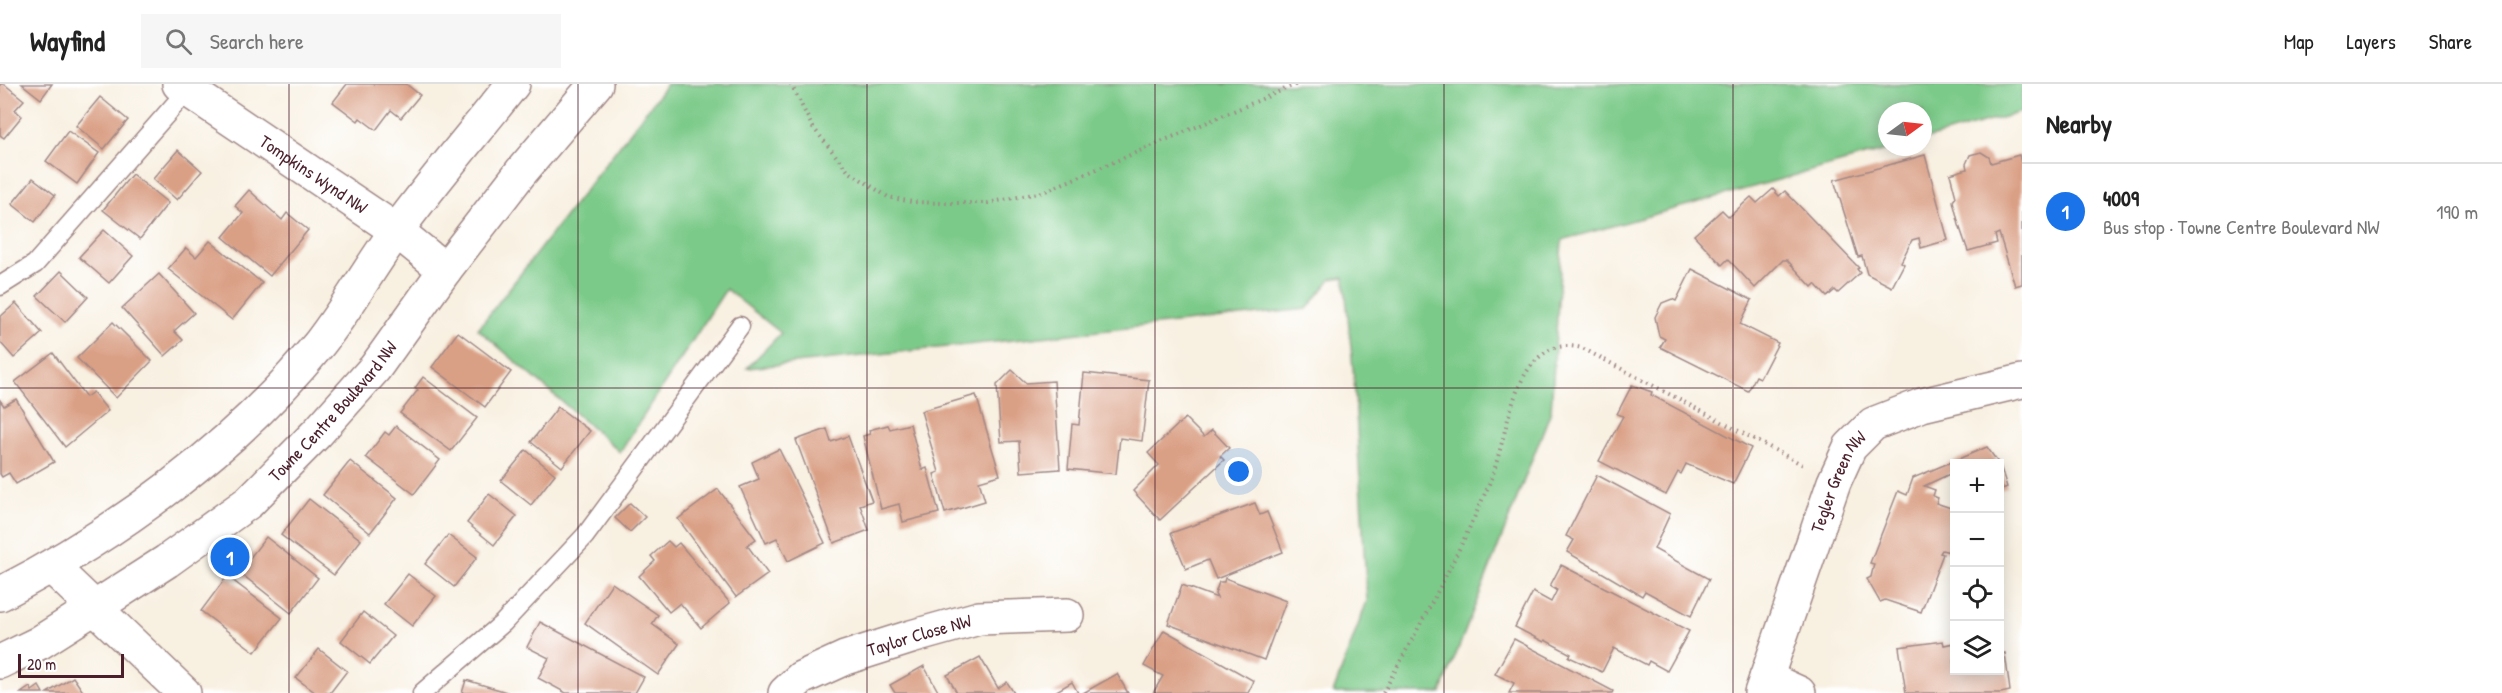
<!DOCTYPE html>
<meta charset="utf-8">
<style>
:root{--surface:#fff;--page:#f6f6f6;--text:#222;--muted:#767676;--line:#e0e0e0;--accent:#1a73e8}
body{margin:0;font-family:"Patrick Hand",sans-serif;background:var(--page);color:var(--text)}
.controls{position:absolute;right:18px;bottom:18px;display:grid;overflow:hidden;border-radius:0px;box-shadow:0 3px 15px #0003}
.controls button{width:54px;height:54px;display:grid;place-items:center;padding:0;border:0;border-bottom:2px solid var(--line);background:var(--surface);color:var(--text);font:30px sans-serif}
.compass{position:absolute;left:1878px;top:18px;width:54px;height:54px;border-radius:50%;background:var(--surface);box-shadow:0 3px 15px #0003;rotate:75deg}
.scale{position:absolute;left:18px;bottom:15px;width:106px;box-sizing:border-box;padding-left:6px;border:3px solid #4a1f2b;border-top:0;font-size:16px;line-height:21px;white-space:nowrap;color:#4a1f2b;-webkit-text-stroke:4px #fff;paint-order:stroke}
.you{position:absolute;left:1239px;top:388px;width:21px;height:21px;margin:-15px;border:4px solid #fff;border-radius:50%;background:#1a73e8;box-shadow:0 0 0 9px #1a73e833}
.badge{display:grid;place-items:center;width:39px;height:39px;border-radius:50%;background:var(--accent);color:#fff;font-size:20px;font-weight:700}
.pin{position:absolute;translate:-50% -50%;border:3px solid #fff;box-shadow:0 2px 6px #0006}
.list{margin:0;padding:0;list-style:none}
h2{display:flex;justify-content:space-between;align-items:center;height:78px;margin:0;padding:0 24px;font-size:26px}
h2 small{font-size:20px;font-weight:400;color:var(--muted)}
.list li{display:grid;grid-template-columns:39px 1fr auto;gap:18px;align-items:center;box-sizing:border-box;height:96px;padding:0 24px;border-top:2px solid var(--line)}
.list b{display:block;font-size:22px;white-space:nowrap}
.list p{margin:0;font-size:20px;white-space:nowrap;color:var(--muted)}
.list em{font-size:20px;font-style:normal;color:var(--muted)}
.icon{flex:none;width:33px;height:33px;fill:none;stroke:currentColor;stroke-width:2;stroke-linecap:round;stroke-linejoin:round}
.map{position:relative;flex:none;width:2022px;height:609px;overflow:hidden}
header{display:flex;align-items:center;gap:36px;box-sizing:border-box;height:84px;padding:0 30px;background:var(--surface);border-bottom:2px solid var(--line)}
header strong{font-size:28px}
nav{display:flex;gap:33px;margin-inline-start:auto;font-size:21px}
.search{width:420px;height:54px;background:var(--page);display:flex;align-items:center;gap:15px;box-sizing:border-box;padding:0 21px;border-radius:0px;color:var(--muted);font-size:22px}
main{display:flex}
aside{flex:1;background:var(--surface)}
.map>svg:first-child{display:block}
.green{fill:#7cca89;stroke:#63745a;stroke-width:1.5}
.building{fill:#daa086}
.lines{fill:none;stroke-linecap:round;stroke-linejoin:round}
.service-casing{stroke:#a18886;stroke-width:21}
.minor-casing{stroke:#a18886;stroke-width:36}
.tertiary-casing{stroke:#a18886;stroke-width:36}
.path{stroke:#a18886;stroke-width:4;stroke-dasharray:1.5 4.5;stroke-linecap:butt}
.service{stroke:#fff;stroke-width:18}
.minor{stroke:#fff;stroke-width:33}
.tertiary{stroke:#fff;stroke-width:33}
.grid{fill:none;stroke:#4a1f2b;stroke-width:1.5;stroke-opacity:0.55}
.labels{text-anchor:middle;stroke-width:4.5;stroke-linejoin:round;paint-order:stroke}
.street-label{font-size:18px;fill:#4a1f2b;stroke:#fff}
</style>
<header>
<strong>Wayfind</strong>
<div class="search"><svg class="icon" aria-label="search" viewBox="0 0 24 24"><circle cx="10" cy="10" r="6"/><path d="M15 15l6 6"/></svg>Search here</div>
<nav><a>Map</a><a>Layers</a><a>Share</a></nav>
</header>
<main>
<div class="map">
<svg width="2022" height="609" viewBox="0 0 2022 609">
<rect width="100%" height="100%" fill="#fff"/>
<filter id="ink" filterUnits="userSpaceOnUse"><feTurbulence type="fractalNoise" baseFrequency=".0167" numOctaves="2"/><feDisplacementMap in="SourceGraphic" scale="12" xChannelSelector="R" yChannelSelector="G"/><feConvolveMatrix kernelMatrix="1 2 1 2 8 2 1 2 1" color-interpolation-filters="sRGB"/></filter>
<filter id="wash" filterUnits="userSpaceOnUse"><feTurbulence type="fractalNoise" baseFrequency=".008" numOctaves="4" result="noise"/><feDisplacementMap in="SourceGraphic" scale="24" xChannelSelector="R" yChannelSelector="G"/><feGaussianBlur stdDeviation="1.35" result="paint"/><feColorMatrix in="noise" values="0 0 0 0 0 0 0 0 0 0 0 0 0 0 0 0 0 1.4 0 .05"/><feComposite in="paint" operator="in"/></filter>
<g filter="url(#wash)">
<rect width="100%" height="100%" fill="#f8f0e1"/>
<polygon class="green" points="667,0 2022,0 2022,28 1923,56 1923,27 1887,27 1887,63 1897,63 1562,156 1551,327 1441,609 1333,609 1367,517 1354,294 1344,193 1331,195 1307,225 747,284 781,249 726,205 620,368 478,245"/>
<g id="blocks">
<g class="building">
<polygon points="0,0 4,0 24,16 15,26 22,32 4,54 0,51"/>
<polygon points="22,0 52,0 41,15"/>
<polygon points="347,0 406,0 420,11 401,34 391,26 376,46 360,34 358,37 333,18"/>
<polygon points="100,13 128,36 104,65 76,42"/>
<polygon points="68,47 99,69 77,100 46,77"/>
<polygon points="178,66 202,87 177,116 153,95"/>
<polygon points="1981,68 1989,73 1991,79 2019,71 2022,82 2022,200 2015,202 1999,149 1995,151 1997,159 1968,167 1959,141 1953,117 1956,113 1950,90 1967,85 1966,80 1970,71"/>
<polygon points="1925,71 1948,156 1921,164 1919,154 1912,156 1901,178 1904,180 1892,203 1867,190 1862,172 1858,173 1834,96"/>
<polygon points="132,90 168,119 140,155 103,126"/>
<polygon points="33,94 55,111 35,138 12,120"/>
<polygon points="1773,105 1779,112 1785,107 1859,184 1857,185 1860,189 1838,209 1835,206 1827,213 1815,200 1812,203 1787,176 1783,176 1755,204 1728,175 1722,181 1694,151 1722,126 1729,133 1751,113 1757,119"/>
<polygon points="249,106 282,136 287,129 308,146 270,192 223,153 243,129 235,122"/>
<polygon points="104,146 133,172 109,199 79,173"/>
<polygon points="210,157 262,199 232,236 168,185 186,164 196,173"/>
<polygon points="1692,185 1752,216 1740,240 1778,259 1760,294 1756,292 1748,307 1660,263 1665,255 1659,252 1655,233 1662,219 1672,215 1676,217"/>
<polygon points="61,187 88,213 65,238 37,212"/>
<polygon points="159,190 194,229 174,247 183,256 165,272 122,224"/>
<polygon points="16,219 42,249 14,274 0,258 0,233"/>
<polygon points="113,238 152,277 116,314 77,274"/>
<polygon points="458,248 511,288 485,323 432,283"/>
<polygon points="53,269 86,313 93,308 108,327 65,363 15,298"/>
<polygon points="1012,286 1026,299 1054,297 1060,385 1021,388 1019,357 1001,358 997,301"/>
<polygon points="1084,289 1149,296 1142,357 1120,354 1116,390 1068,385 1072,340 1079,341"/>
<polygon points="423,293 477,334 451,367 400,329 418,306 415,304"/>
<polygon points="1632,301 1652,308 1651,311 1751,364 1733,400 1686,380 1681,390 1678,388 1666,411 1599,377 1623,332 1617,330"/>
<polygon points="976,311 1000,391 979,397 985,417 945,429 934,390 939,388 921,327"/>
<polygon points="16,315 54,378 16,400 9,389 2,393 0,390 0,316 4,322"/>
<polygon points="558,323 590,347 562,383 531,358"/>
<polygon points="1185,334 1204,353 1212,346 1229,364 1220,372 1224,376 1160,436 1133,407 1159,381 1148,369"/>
<polygon points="910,340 922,386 927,384 939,429 903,438 899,420 881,425 863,352 870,350 869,346 888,341 890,345"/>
<polygon points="396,342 440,376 414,410 366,373 385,348 389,351"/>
<polygon points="827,345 831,358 848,352 872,417 860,421 869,446 834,459 796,356"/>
<polygon points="1987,363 1999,380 1954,380 1954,388 1924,402 1935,406 1933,412 1938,414 1936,419 1954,425 1954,455 1950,468 1942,466 1940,469 1943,470 1921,528 1885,516 1880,518 1867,495 1871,493 1874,480 1870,479 1898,407 1907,411 1913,394"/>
<polygon points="779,365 825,459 788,477 777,454 766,459 740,403 759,395 752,378"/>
<polygon points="526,366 555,390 531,421 501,397"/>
<polygon points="350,377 397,414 370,449 323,411"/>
<polygon points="2000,381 2007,403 2000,406"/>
<polygon points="1597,391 1670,430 1654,465 1709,495 1691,532 1645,507 1642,512 1567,468 1574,456 1566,452"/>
<polygon points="718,405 756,455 747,461 768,490 736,513 678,435"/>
<polygon points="489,410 517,432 494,461 467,439"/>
<polygon points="309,415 361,456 334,491 281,451"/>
<polygon points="630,419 645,433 630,448 615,434"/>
<polygon points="1255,419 1260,431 1267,428 1283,468 1216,495 1208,476 1186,485 1171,449"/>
<polygon points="448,451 477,473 454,503 425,480"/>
<polygon points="266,453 318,494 291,529 239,488"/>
<polygon points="668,457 674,463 679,459 730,519 701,544 680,519 669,528 639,492 655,477 651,472"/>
<polygon points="1561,481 1689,547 1667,587 1649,577 1647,581 1614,564 1602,588 1569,573 1571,570 1545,556 1544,558 1515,543 1533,508 1551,518 1557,506 1550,502"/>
<polygon points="408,490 436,512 412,542 384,520"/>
<polygon points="227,492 282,534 255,568 201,527"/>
<polygon points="1225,494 1286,517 1264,576 1168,540 1182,501 1217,514 1215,510 1219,498 1224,498"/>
<polygon points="612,499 658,531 652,540 679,560 658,591 585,539"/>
<polygon points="363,528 393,552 370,580 341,557"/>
<polygon points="540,538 644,593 635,609 566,609 538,594 549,574 527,563"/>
<polygon points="1164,546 1254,597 1248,609 1153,609 1163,592 1144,582"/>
<polygon points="1514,555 1613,607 1612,609 1509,609 1514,599 1495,590"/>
<polygon points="1943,557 1944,561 1954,559 1954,586 2000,586 2000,570 2005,569 2010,607 2001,609 1906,609 1899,563"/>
<polygon points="319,565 347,587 330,609 316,609 296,594"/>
<polygon points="980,573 998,604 1007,598 1014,609 957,609 947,591"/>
<polygon points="924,582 939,609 895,609 890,601"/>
<polygon points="1117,590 1128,609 1083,609"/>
<polygon points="73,593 84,609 47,609"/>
<polygon points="466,596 507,608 507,609 462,609"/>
<polygon points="1072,598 1078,609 1053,609"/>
<polygon points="39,602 43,609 21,609 30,603 32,607"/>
</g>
</g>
</g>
<g filter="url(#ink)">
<use href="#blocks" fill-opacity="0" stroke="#a18886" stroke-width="1.5"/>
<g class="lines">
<g class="service-casing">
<g id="service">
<polyline points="0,202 35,180 192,1"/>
<polyline points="422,609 503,539 585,452 740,242"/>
</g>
</g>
<g class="minor-casing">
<g id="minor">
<path id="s1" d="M179 0 397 147 445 186"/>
<polyline points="52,483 184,609"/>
<polyline points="1766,594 1799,609"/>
<path id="s2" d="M785 609 801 594 845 574 911 553 979 534 1067 531"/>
<path id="s3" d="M1761 609 1834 398 1850 363 1873 340 1922 321 2022 297"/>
</g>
</g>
<g class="tertiary-casing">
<g id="tertiary">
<path d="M0 510C118 449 236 363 320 259 348 223 370 183 397 146 434 96 474 49 513 0"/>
<path id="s4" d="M0 578 39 559 94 524 167 477 249 418 317 349 375 284 445 186 521 88 596 0"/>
</g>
</g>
<g class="path">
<polyline points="791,0 812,42 848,87 888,113 912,118 943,119 988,119 1043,108 1297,0"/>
<path d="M1383 609C1421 539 1459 471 1490 398 1503 365 1509 313 1528 286 1542 266 1558 258 1582 264L1805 382"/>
</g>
<use href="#service" class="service"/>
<use href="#minor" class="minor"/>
<use href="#tertiary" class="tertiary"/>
</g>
</g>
<path class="grid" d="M289 0V609M578 0V609M867 0V609M1155 0V609M1444 0V609M1733 0V609M0 304H2022"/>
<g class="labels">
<g class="street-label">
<text dy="6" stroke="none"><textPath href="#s1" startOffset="162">Tompkins Wynd NW</textPath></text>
<text dy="6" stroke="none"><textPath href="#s4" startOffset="420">Towne Centre Boulevard NW</textPath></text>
<text dy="6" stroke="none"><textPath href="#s3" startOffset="225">Tegler Green NW</textPath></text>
<text dy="6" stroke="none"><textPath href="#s2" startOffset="148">Taylor Close NW</textPath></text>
</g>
</g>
</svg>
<div class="controls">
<button>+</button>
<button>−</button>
<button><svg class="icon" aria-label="locate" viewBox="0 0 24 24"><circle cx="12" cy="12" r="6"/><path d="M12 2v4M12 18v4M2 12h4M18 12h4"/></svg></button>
<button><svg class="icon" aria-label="layers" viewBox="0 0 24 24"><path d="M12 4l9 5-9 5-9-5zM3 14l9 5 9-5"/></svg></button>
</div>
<svg class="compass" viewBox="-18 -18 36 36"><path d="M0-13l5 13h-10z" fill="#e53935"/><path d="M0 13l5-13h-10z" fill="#767676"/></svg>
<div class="scale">20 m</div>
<div class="you"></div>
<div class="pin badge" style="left:230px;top:473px">1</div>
</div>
<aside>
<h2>Nearby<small></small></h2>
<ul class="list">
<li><span class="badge">1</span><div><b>4009</b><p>Bus stop · Towne Centre Boulevard NW</p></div><em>190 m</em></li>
</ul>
</aside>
</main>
